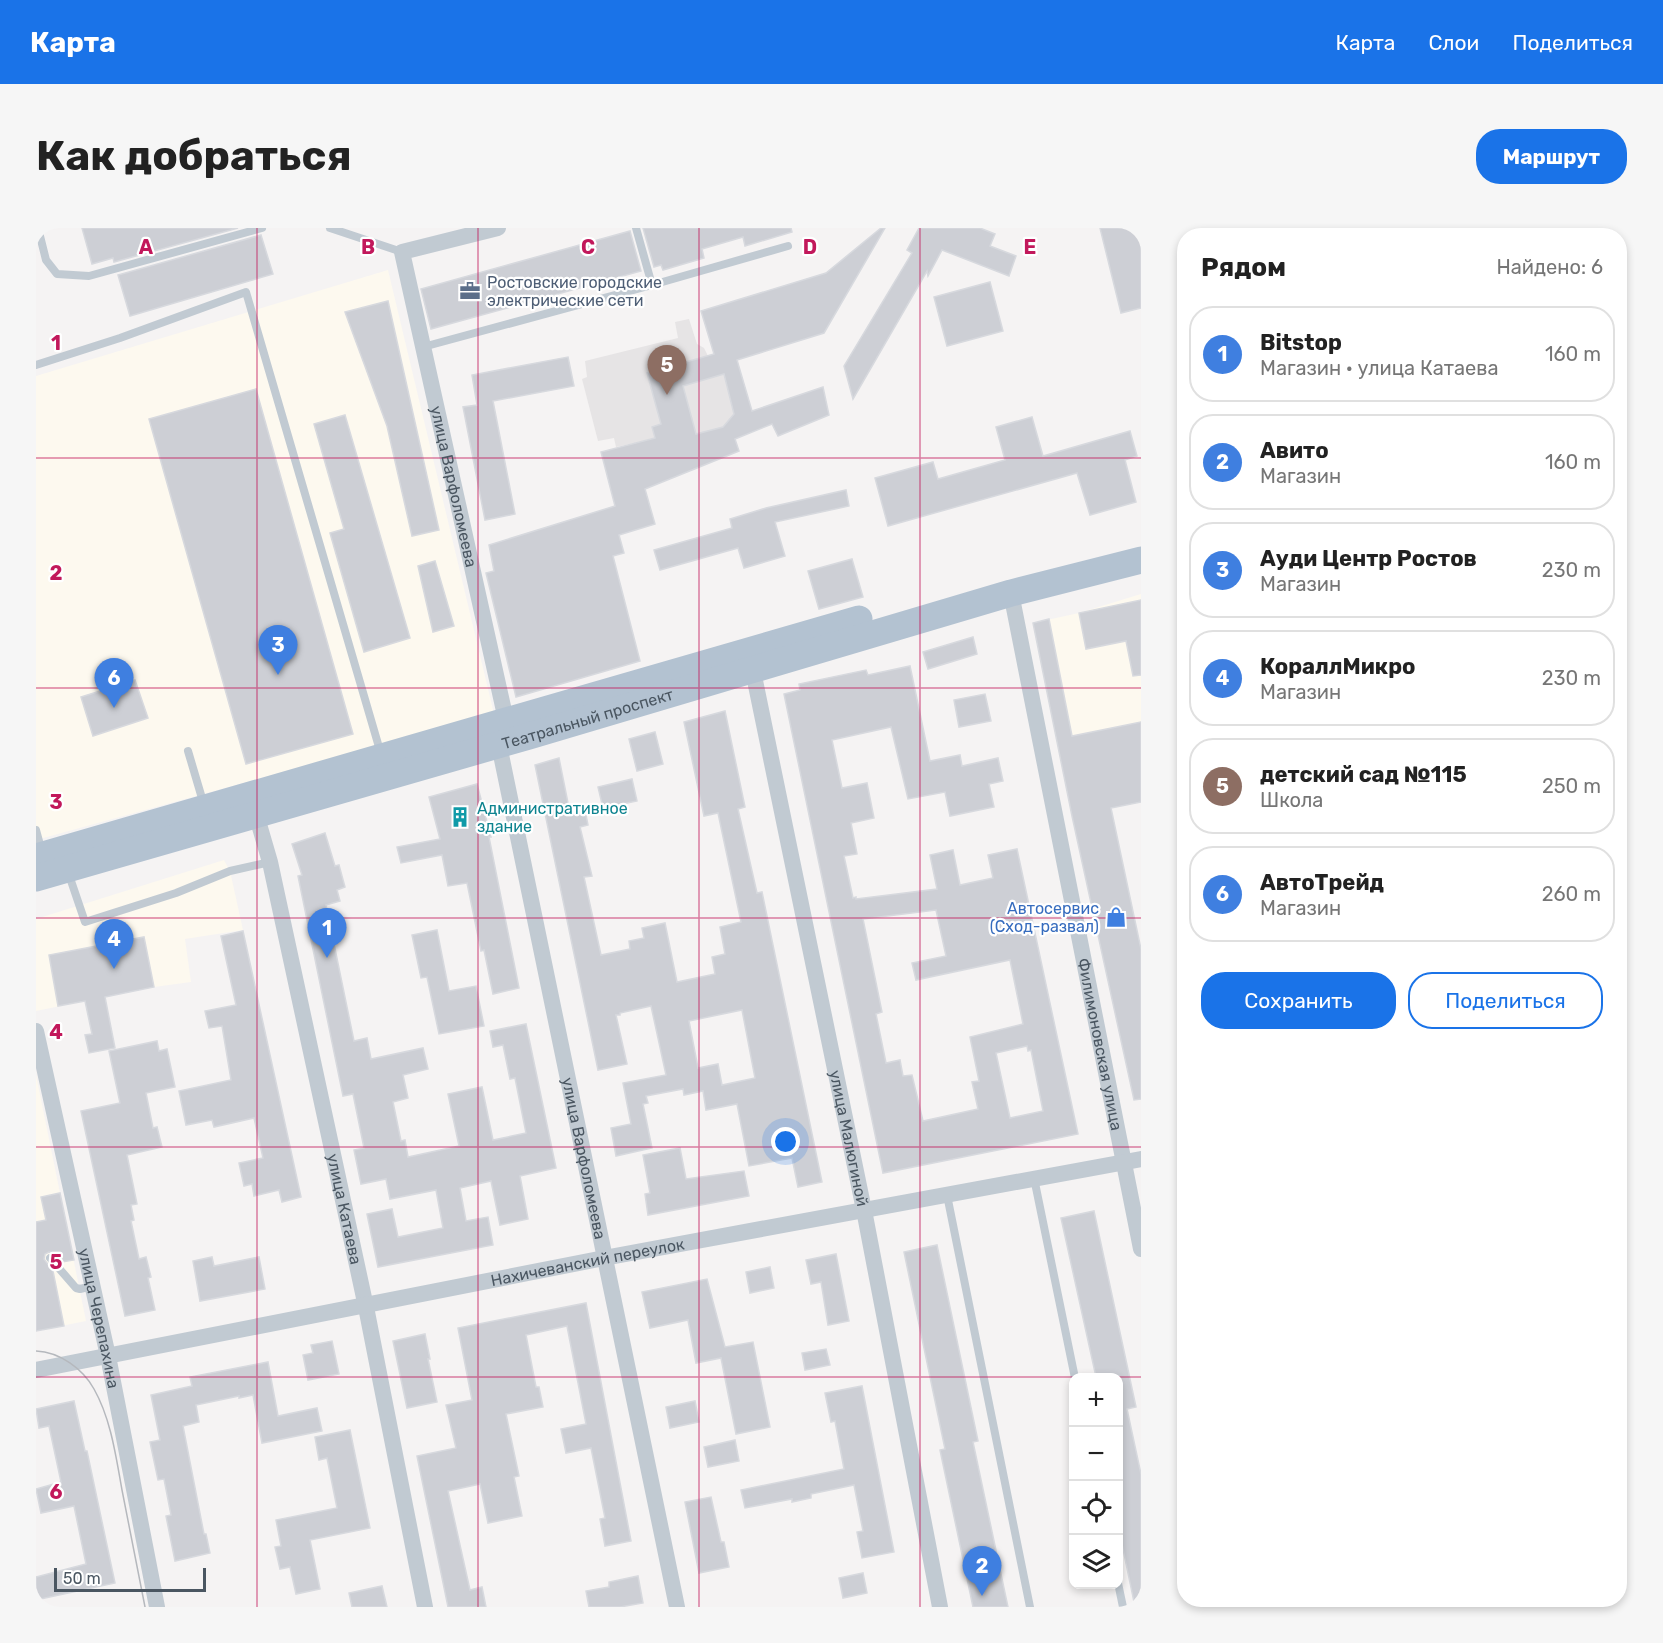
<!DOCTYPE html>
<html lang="ru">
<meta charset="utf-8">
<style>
:root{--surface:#fff;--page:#f6f6f6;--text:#222;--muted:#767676;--line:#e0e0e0;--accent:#1a73e8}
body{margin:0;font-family:Rubik,sans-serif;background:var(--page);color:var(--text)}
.controls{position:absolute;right:18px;bottom:18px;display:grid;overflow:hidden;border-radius:12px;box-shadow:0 3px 9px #0003}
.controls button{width:54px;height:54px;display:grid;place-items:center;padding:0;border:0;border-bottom:2px solid var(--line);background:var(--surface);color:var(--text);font:30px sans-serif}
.scale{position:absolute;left:18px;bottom:15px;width:152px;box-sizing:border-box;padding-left:6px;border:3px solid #4a5661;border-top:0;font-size:16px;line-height:21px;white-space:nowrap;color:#4a5661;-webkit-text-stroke:4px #fff;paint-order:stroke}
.you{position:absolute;left:750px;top:914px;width:21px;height:21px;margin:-15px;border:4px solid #fff;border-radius:50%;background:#1a73e8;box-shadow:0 0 0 9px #1a73e833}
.badge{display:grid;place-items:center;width:39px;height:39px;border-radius:50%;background:var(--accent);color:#fff;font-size:20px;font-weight:700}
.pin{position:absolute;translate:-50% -50px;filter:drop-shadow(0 2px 3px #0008)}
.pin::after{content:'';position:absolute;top:32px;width:21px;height:18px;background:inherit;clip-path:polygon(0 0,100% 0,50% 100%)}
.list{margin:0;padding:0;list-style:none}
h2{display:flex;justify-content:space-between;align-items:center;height:78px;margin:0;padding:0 24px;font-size:26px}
h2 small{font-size:20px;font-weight:400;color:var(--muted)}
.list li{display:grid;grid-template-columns:39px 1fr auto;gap:18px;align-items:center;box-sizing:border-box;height:96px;margin:0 12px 12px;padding:0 12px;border:2px solid var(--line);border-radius:24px}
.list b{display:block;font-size:22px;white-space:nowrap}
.list p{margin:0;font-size:20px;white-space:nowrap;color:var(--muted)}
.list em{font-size:20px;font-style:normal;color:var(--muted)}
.actions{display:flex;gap:12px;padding:18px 24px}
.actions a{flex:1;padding:14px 0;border:2px solid var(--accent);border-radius:24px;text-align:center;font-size:21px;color:var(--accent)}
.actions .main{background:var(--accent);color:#fff}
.icon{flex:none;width:33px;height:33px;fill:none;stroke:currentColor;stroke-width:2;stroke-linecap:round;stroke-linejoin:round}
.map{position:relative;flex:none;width:1105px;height:1379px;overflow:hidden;border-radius:24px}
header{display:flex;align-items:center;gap:36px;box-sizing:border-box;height:84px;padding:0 30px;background:var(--accent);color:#fff}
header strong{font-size:28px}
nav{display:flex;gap:33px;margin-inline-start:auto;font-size:21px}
.intro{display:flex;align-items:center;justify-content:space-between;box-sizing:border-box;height:144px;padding:0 36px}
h1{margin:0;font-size:42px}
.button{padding:15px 27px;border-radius:24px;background:var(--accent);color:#fff;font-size:21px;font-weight:700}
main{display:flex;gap:36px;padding:0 36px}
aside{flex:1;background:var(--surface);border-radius:24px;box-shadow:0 3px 9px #0003}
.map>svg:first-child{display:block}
.commercial{fill:#fdf9ef}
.education{fill:#e6e4e5}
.building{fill:#cdcfd5;stroke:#d7d9de;stroke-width:1.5;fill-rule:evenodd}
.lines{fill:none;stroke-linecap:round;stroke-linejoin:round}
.service{stroke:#c1cad2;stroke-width:8}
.minor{stroke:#c1cad2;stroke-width:16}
.primary{stroke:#b3c2d1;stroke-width:27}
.tram{stroke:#b5b8bd;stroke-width:1.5}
.grid{fill:none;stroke:#c2185b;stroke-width:1.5;stroke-opacity:0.55}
.labels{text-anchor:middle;stroke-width:4.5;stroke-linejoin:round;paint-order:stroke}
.service-label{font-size:16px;fill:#4e5e75;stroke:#fff;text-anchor:start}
.street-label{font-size:16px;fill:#4a5661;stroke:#fff}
.culture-label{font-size:16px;fill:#0d838f;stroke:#fff;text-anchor:start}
.shop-label{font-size:16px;fill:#366cbe;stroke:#fff;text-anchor:end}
.grid-label{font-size:20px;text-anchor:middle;font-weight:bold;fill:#c2185b;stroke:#fff;stroke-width:4.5;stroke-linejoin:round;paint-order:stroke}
</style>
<header>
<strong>Карта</strong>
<nav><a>Карта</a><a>Слои</a><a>Поделиться</a></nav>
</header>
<div class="intro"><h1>Как добраться</h1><a class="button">Маршрут</a></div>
<main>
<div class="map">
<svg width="1105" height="1379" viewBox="0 0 1105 1379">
<rect width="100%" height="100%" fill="#f5f3f3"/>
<g class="commercial">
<polygon points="352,42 458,486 0,612 0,148"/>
<polygon points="1105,366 1105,574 1036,588 997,395 1043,385"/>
<polygon points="188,632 194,643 207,702 149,711 155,754 118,759 0,783 0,691"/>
<polygon points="0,847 50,1093 0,1103"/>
</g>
<polygon class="education" points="653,91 661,116 668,120 672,128 698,121 716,183 687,199 611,219 608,213 580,219 578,210 562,213 546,151 551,149 549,133 642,110 639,94"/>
<g class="building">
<polygon points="46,0 202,0 78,34 77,30 56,36"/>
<polygon points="607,0 755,0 756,4 709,18 707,9 666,21 668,30 627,42 625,37 618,39"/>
<path d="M845 0H849L788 105 701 132 716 183 787 159 793 187 742 208 736 196 699 211 703 223 609 261 619 296 583 307 588 325 577 328 604 433 480 469 450 345 458 343 453 317 579 278 565 224 619 210 616 199 625 196 611 145 678 126 665 83 790 45ZM688 146 698 186 687 199 660 206 647 158Z"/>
<polygon points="883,0 944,0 959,6 954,18 980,28 973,48 906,22 892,48 891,43 817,171 808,138 876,25 871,22"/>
<polygon points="1064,0 1105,0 1105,80 1085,85"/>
<polygon points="594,3 605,43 395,101 385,61"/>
<polygon points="225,7 237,46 94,88 82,47"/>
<polygon points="954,54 967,103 911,118 898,69"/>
<polygon points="352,73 403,302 376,308 351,198 309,84"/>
<polygon points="532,129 538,158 457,173 479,286 449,292 427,179 441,177 436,147"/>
<polygon points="220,161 317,506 210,536 113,191"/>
<polygon points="309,187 374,410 328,424 294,305 308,301 278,196"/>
<polygon points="996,189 1007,228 1094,203 1101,228 1089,232 1100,274 1054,287 1041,245 852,298 839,250 897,234 902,251 969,232 960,199"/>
<polygon points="810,262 813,278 739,294 749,328 708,340 702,320 624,342 618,322 696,300 694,291 730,280"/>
<polygon points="816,331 827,369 783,381 772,343"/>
<polygon points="399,333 418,398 397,404 382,338"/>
<polygon points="1105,372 1105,447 1097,448 1090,413 1050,421 1043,385"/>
<polygon points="1013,391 1036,508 1105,494 1105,574 1075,580 1105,721 1105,871 1098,872 1036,588 997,395"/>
<polygon points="937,409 941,426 892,441 887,424"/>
<path d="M874 438 894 533 924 527 926 538 962 530 967 553 953 556 958 579 914 588 909 564 872 571 855 499 796 512 806 560 831 555 838 590 815 595 821 626 808 628 817 670 820 669V671L901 661 894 627 917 622 924 657 957 650 952 627 981 621 1042 906 847 945 748 466 764 462 763 456 830 442 832 447ZM900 682 910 728 876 735 880 752 974 732 987 796 934 809 943 853 936 854 942 881 887 893 876 847 867 848 864 832 850 835 840 786 846 784 827 691ZM991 818 992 823 995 822 1007 883 974 890 960 825Z"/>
<polygon points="99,452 112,490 57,508 45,469"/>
<polygon points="949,466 955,493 923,499 918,472"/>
<path d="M689 483 709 579 702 581 721 665 726 664 786 954 762 959 756 930 713 938 701 876 670 882 667 863 648 867 647 861 610 868 612 875 607 876 616 920 580 928 575 900 595 896 587 855 630 847 615 778 584 785V787H580L591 836 562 842 499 537 523 530 534 585 549 582 552 597 544 599 556 648 548 649 565 727 594 721 593 713 608 710 606 700 629 695 641 754 679 746 676 729 689 726 684 699 705 694 682 585 668 588 648 494ZM706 782 719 850 686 857 682 836 662 840 653 793Z"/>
<polygon points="619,504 627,536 601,543 593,511"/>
<polygon points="596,551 601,573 567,580 562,559"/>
<polygon points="441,556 455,609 453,609 483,760 457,766 448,722 445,723 431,655 412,658 406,627 365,635 361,619 404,611 393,569"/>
<polygon points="289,605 299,638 303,637 309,659 301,662 304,673 290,677 318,813 331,810 335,831 387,820 392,841 367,847 372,870 357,874 365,913 369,912 372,929 423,918 412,866 446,859 457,912 490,905 479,850 474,851 467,817 457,819 454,803 490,796 520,940 484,948 492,991 464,997 455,953 424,960 430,993 452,989 457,1017 342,1039 331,986 356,981 362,1009 407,1000 400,962 354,971 350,951 325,956 318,922 328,920 317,866 307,868 262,648 266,647 256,616"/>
<polygon points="401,702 413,763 440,758 448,798 403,806 391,749 385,750 376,707"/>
<polygon points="207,703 265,969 246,974 243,962 218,968 216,956 208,958 203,935 227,930 218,890 178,899 176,892 150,897 143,863 195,852 186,798 173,800 169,783 200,777 185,708"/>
<polygon points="108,709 118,759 69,769 79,820 53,825 49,807 56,806 49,773 22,778 13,727"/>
<polygon points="121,813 123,823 131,821 139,859 110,865 117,900 121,899 126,919 91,927 101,976 95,977 98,992 95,993 103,1031 110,1029 115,1049 112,1050 119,1082 89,1088 45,883 84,875 73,823"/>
<polygon points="644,920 650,951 708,943 713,968 612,987 609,966 614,965 607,927"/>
<polygon points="24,965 38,1032 26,1034 18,1025 13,1024 9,1026 8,1031 17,1043 28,1098 0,1103 0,994 10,992 5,969"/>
<polygon points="1058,983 1100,1179 1091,1181 1105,1246 1105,1373 1098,1374 1083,1302 1083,1149 1060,1149 1025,990"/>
<polygon points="901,1017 942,1213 937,1214 972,1379 937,1379 904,1222 909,1221 868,1024"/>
<polygon points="800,1026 813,1093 792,1097 785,1054 775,1056 770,1032"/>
<polygon points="176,1029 178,1038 223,1029 229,1061 164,1073 157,1033"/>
<polygon points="734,1039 738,1060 714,1065 710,1044"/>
<polygon points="671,1051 689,1119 717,1114 734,1199 700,1206 685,1130 660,1135 652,1092 614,1100 606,1064"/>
<polygon points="550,1075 595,1313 569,1318 564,1291 569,1290 555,1220 530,1225 525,1201 550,1196 531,1098 490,1107 500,1159 503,1159 507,1179 470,1186 483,1248 478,1249 486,1288 452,1295 444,1256 412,1263 434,1362 446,1359 450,1379 412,1379 381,1228 420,1220 410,1177 436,1172 422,1100"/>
<polygon points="389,1106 394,1131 392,1131 401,1174 371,1180 357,1113"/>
<polygon points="296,1113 303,1146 272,1152 267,1127 277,1125 275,1117"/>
<polygon points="790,1121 794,1137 769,1142 766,1125"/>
<polygon points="232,1134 242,1188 281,1180 286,1203 226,1215 217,1167 203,1170 203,1168 160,1177 163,1194 147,1198 168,1306 170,1306 174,1325 139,1333 130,1288 135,1287 128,1251 122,1252 114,1214 124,1212 115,1167 156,1158 154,1149"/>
<polygon points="826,1158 858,1324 826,1330 821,1304 827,1303 818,1257 775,1266 775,1270 756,1274 756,1271 709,1280 705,1262 808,1241 799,1193 795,1194 789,1165"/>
<polygon points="38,1173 49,1223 51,1223 79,1355 0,1372 0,1349 50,1336 38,1278 5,1285 0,1261 25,1254 13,1198 3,1200 0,1181"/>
<polygon points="659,1173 663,1194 634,1200 630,1179"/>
<polygon points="314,1202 334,1300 274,1312 284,1361 260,1366 254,1339 244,1341 239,1319 245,1318 240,1292 301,1280 291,1230 283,1232 279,1209"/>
<polygon points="699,1212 703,1233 672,1239 668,1219"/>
<polygon points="675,1269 685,1314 688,1314 693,1339 663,1345 649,1274"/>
<polygon points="827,1345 831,1365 807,1370 803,1350"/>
<polygon points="602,1348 607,1375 584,1379 553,1379 550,1363 573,1359 573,1354"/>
<polygon points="346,1358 351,1379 316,1379 313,1365"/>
</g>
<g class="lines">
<g class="service">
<polyline points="2,0 10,32 21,46 53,48 226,0"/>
<polyline points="294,0 366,24"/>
<polyline points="600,0 616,57"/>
<polyline points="387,119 616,57 752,18"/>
<polyline points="0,137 84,110 210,64 345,526"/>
<polyline points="152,523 168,577"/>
<polyline points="0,602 6,624"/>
<polyline points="32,644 49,694 140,665 194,643 234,634"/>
<polyline points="998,950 1039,1150"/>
<polyline points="911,967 994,1379"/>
<polyline points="14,1030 40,1060 44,1061 56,1058"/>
<polyline points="1082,1355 1087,1379"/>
</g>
<g class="minor">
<path id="s1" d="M462 0 366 24 470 492"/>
<path id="s2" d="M975 365 1105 1021"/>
<path id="s3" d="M717 443 828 982 904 1379"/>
<path id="s4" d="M463 517 641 1379"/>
<path id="s5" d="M220 586 234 634 330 1079 389 1379"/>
<path id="s6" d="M0 803 72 1128 121 1379"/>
<path id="s7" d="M0 1142 568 1030 1105 931"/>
</g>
<g class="primary">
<polyline points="0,629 823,391"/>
<path id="s8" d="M0 650 493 508 975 365 1105 332"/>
</g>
<path class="tram" d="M0 1123C24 1124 47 1141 58 1161 75 1191 80 1229 86 1262 94 1301 101 1340 109 1379"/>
</g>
<path class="grid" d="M221 0V1379M442 0V1379M663 0V1379M884 0V1379M0 230H1105M0 460H1105M0 690H1105M0 919H1105M0 1149H1105"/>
<defs>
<g id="office-bare" transform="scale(1.62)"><path d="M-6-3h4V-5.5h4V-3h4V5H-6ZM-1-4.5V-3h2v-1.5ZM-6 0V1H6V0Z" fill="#5c6f8a" stroke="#fff" stroke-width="2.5" paint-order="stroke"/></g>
<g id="building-bare" transform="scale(1.62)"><path d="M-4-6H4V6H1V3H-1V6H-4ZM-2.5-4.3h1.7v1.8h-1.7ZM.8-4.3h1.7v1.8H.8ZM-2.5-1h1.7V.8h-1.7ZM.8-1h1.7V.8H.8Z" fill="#0f9aa8" stroke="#fff" stroke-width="2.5" paint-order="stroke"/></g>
<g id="shop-bare" transform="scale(1.62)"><path d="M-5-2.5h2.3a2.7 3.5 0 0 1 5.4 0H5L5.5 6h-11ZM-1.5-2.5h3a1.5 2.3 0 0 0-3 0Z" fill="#3f7fe0" stroke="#fff" stroke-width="2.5" paint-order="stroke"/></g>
</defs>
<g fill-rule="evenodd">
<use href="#office-bare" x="434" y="63"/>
<use href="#building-bare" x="424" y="589"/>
<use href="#shop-bare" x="1080" y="689"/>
</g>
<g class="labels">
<g class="service-label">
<text x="451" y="60">Ростовские городские<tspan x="451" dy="18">электрические сети</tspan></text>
</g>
<g class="street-label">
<text dy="6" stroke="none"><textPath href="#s1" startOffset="339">улица Варфоломеева</textPath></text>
<text dy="6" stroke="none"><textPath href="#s8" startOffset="574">Театральный проспект</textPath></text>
<text dy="6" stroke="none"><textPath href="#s2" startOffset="460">Филимоновская улица</textPath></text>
<text dy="6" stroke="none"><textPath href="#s3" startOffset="477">улица Малюгиной</textPath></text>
<text dy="6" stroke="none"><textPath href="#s4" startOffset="422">улица Варфоломеева</textPath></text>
<text dy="6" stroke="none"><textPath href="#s5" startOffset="405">улица Катаева</textPath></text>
<text dy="6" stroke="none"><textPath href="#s7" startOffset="562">Нахичеванский переулок</textPath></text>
<text dy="6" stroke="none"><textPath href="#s6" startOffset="294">улица Черепахина</textPath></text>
</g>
<g class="culture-label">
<text x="441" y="586">Административное<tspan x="441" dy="18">здание</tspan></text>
</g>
<g class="shop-label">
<text x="1063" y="686">Автосервис<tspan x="1063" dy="18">(Сход-развал)</tspan></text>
</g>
</g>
<g class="grid-label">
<text x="110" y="26">A</text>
<text x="332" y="26">B</text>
<text x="552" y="26">C</text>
<text x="774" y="26">D</text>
<text x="994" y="26">E</text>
<text x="20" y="122">1</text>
<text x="20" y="352">2</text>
<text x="20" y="581">3</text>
<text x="20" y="811">4</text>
<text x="20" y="1041">5</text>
<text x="20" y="1271">6</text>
</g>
</svg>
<div class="controls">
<button>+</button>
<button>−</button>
<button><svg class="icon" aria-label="locate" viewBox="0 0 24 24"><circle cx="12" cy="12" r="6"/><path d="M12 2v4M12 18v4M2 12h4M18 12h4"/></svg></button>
<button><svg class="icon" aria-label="layers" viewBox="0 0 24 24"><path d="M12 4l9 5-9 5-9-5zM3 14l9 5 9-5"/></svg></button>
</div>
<div class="scale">50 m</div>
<div class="you"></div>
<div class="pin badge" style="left:291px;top:730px;background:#3f7fe0">1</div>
<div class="pin badge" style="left:946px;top:1368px;background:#3f7fe0">2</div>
<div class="pin badge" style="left:242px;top:447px;background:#3f7fe0">3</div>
<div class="pin badge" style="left:78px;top:741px;background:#3f7fe0">4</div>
<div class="pin badge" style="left:631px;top:167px;background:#8d6e63">5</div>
<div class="pin badge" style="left:78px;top:480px;background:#3f7fe0">6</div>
</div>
<aside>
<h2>Рядом<small>Найдено: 6</small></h2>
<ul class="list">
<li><span class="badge" style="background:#3f7fe0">1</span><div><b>Bitstop</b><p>Магазин · улица Катаева</p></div><em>160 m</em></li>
<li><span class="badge" style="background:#3f7fe0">2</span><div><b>Авито</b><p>Магазин</p></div><em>160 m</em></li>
<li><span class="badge" style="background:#3f7fe0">3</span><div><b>Ауди Центр Ростов</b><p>Магазин</p></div><em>230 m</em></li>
<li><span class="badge" style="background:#3f7fe0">4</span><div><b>КораллМикро</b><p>Магазин</p></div><em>230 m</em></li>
<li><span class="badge" style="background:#8d6e63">5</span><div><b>детский сад №115</b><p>Школа</p></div><em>250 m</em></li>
<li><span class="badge" style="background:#3f7fe0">6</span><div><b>АвтоТрейд</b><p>Магазин</p></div><em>260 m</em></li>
</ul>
<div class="actions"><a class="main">Сохранить</a><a>Поделиться</a></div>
</aside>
</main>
